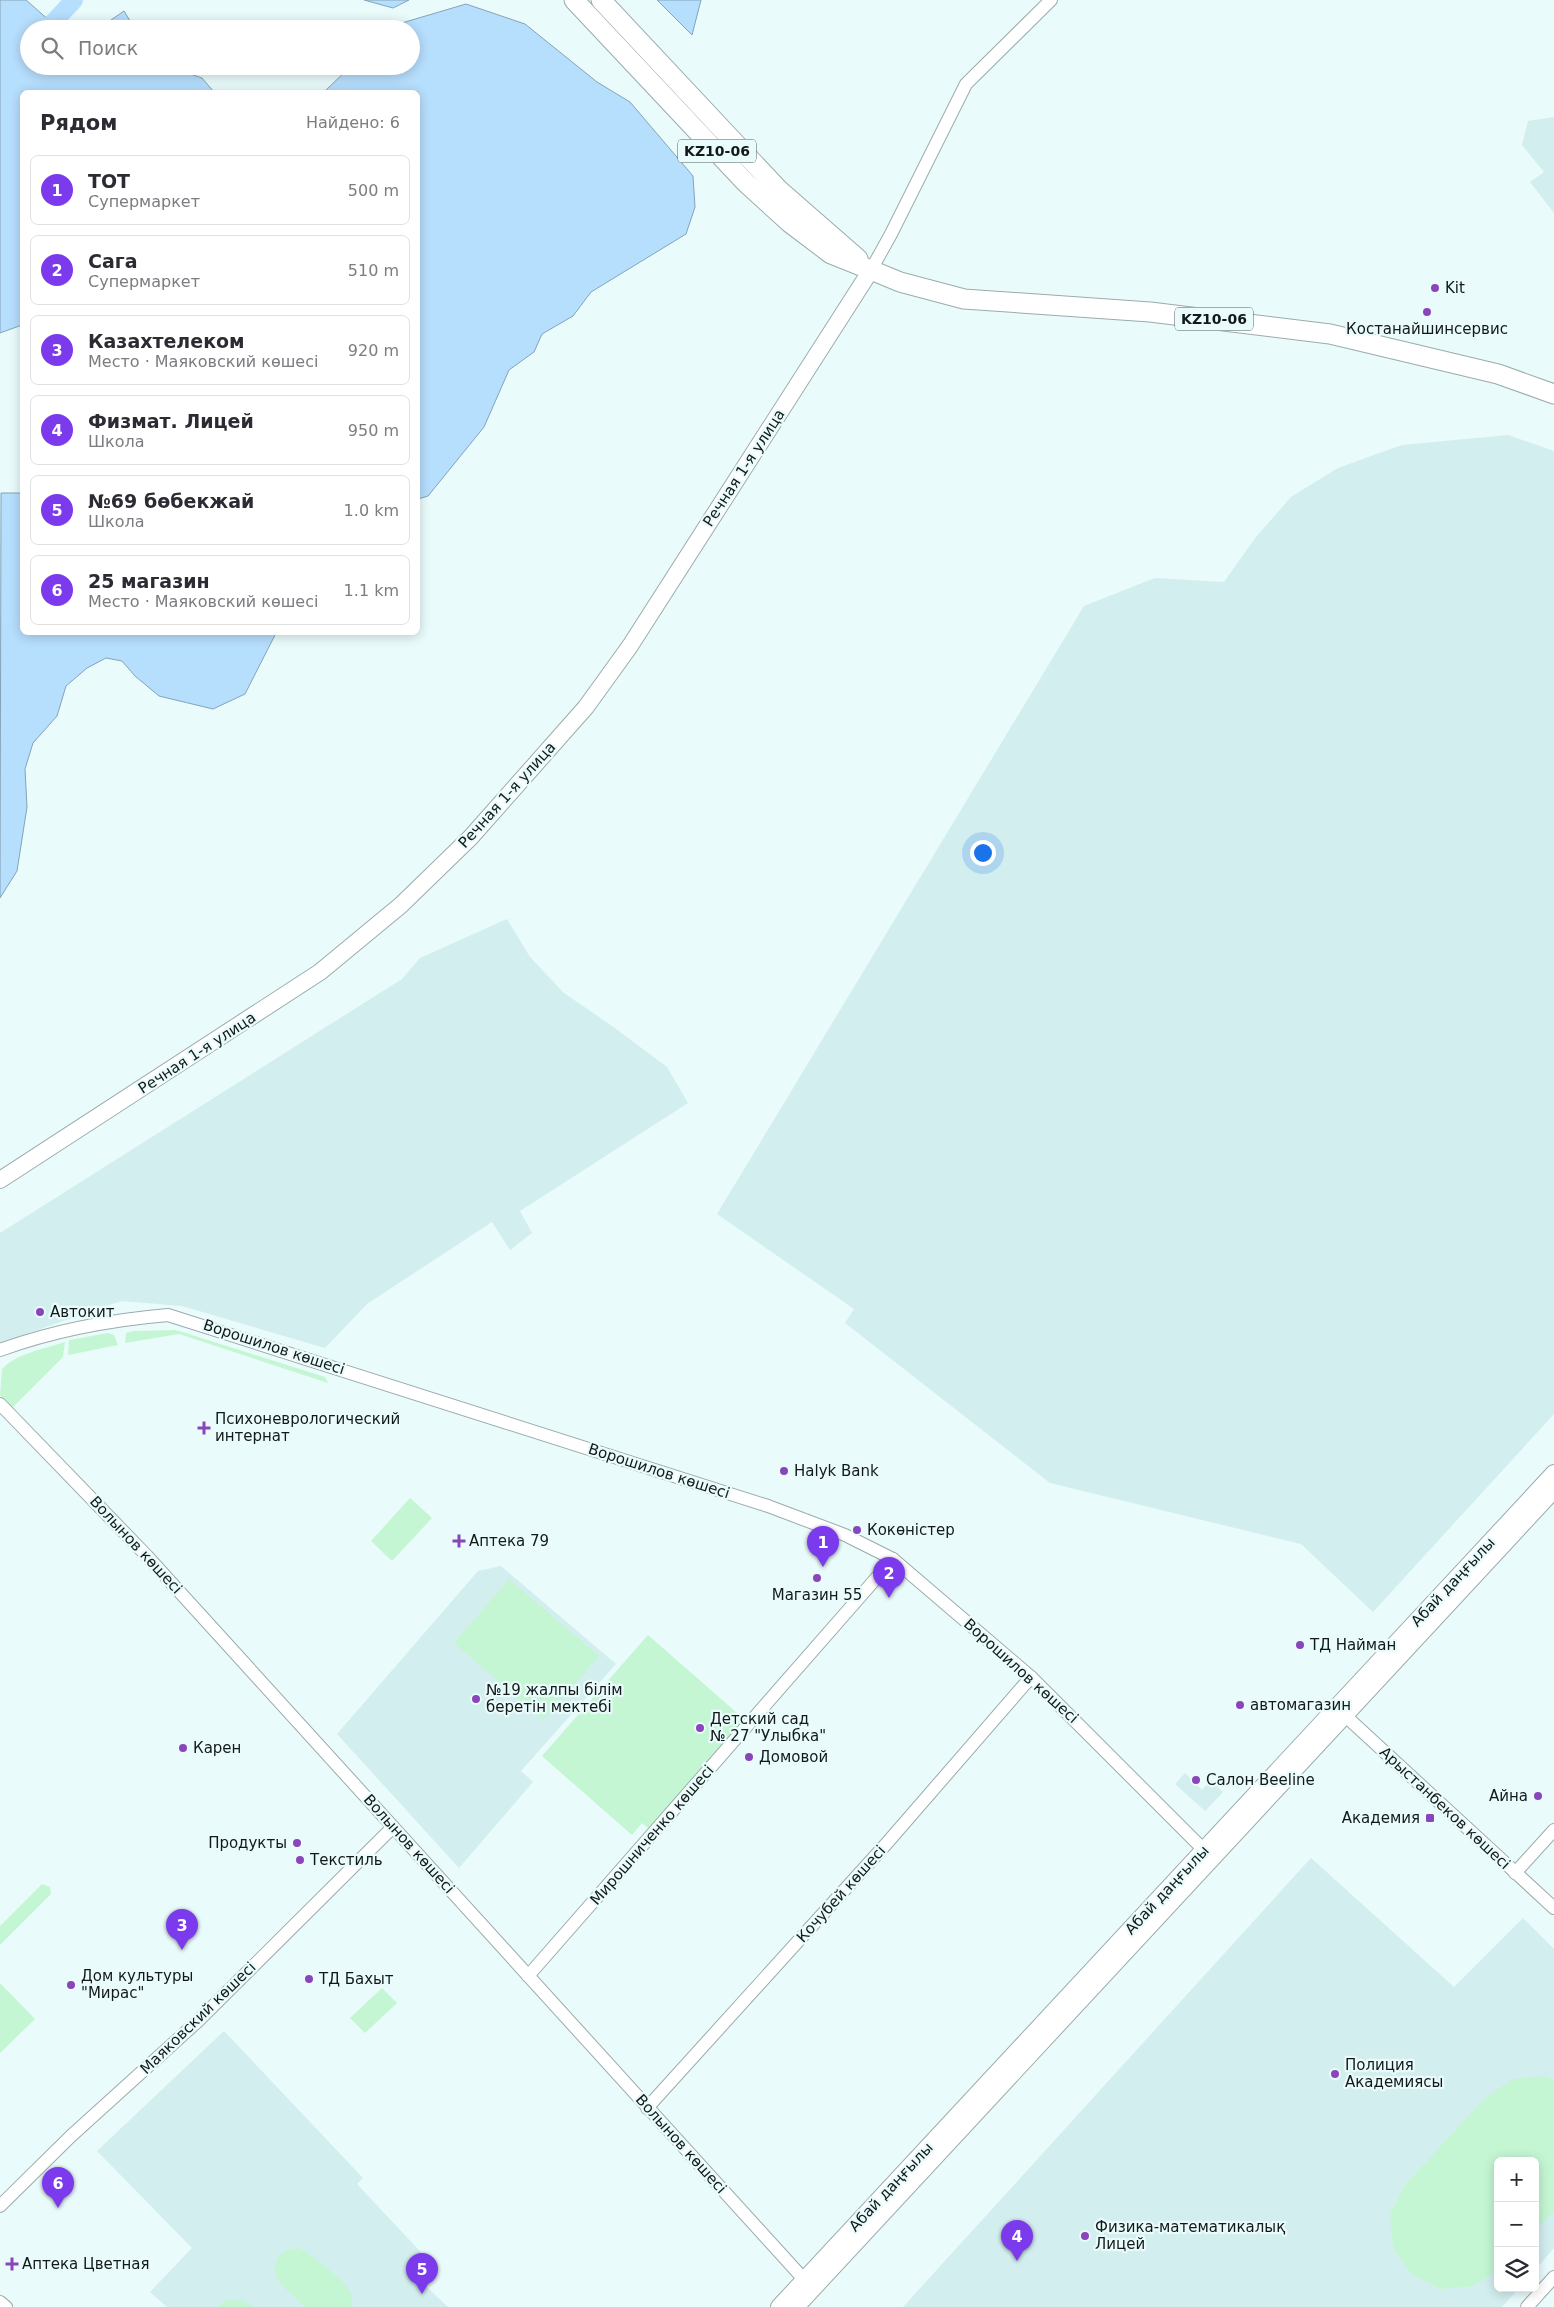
<!DOCTYPE html>
<html lang="ru">
<meta charset="utf-8">
<style>
:root{--surface:#fff;--page:#f7f7f7;--text:#2b2b33;--muted:#7c7c81;--line:#e1e1e2;--accent:#7c3aed}
body{margin:0;font-family:"DejaVu Sans",sans-serif;background:var(--page);color:var(--text)}
.controls{position:absolute;right:15px;bottom:15px;display:grid;overflow:hidden;border-radius:8px;box-shadow:0 2px 12px #0003}
.controls button{width:45px;height:45px;display:grid;place-items:center;padding:0;border:0;border-bottom:1px solid var(--line);background:var(--surface);color:var(--text);font:25px sans-serif}
.you{position:absolute;left:982px;top:852px;width:18px;height:18px;margin:-12px;border:4px solid #fff;border-radius:50%;background:#1a73e8;box-shadow:0 0 0 8px #1a73e833}
.badge{display:grid;place-items:center;width:32px;height:32px;border-radius:50%;background:var(--accent);color:#fff;font-size:16px;font-weight:700}
.pin{position:absolute;translate:-50% -41px;filter:drop-shadow(0 1px 2px #0008)}
.pin::after{content:'';position:absolute;top:26px;width:18px;height:15px;background:inherit;clip-path:polygon(0 0,100% 0,50% 100%)}
.list{margin:0;padding:0;list-style:none}
h2{display:flex;justify-content:space-between;align-items:center;height:65px;margin:0;padding:0 20px;font-size:21px}
h2 small{font-size:16px;font-weight:400;color:var(--muted)}
.list li{display:grid;grid-template-columns:32px 1fr auto;gap:15px;align-items:center;box-sizing:border-box;height:70px;margin:0 10px 10px;padding:0 10px;border:1px solid var(--line);border-radius:8px}
.list b{display:block;font-size:19px;white-space:nowrap}
.list p{margin:0;font-size:16px;white-space:nowrap;color:var(--muted)}
.list em{font-size:16px;font-style:normal;color:var(--muted)}
.icon{flex:none;width:28px;height:28px;fill:none;stroke:currentColor;stroke-width:2;stroke-linecap:round;stroke-linejoin:round}
.map{position:relative;flex:none;width:1554px;height:2307px;overflow:hidden}
.search{position:absolute;background:var(--surface);box-shadow:0 2px 12px #0003;left:20px;top:20px;width:400px;height:55px;display:flex;align-items:center;gap:12px;box-sizing:border-box;padding:0 18px;border-radius:28px;color:var(--muted);font-size:19px}
.panel{position:absolute;background:var(--surface);box-shadow:0 2px 12px #0003;left:20px;top:90px;width:400px;height:545px;border-radius:8px}
.map>svg:first-child{display:block}
.built{fill:#d3eeef}
.green{fill:#c5f6d3}
.water{fill:#b6defd;stroke:#85a3b9}
.lines{fill:none;stroke-linecap:round;stroke-linejoin:round}
.river{stroke:#b6defd;stroke-width:18}
.minor-casing{stroke:#9babac;stroke-width:14}
.major-casing{stroke:#9babac;stroke-width:18}
.highway-casing{stroke:#9babac;stroke-width:21}
.minor{stroke:#fff;stroke-width:12}
.major{stroke:#fff;stroke-width:16}
.highway{stroke:#fff;stroke-width:19}
.poi-dot{fill:#8846ba;stroke:#e9fbfb;stroke-width:2}
.labels{text-anchor:middle;stroke-width:4.5;stroke-linejoin:round;paint-order:stroke}
.shield{fill:#e9fbfb;stroke:#535d5d;stroke-width:1}
.shield-label{font-size:14px;font-weight:bold;fill:#131919}
.poi-label{font-size:15px;fill:#131919;stroke:#e9fbfb;text-anchor:start}
.street-label{font-size:15px;fill:#131919;stroke:#e9fbfb}
</style>
<div class="map">
<svg width="1554" height="2307" viewBox="0 0 1554 2307">
<rect width="100%" height="100%" fill="#e9fbfb"/>
<g class="built">
<polygon points="1554,117 1554,213 1530,182 1544,172 1522,145 1528,121"/>
<polygon points="1508,435 1554,451 1554,1414 1373,1612 1301,1544 1050,1483 845,1323 854,1309 717,1214 1084,606 1155,578 1224,582 1256,537 1291,497 1338,468 1402,445"/>
<polygon points="507,919 530,957 564,993 612,1026 667,1067 688,1103 520,1211 532,1233 510,1250 492,1222 367,1304 325,1348 182,1306 121,1301 0,1343 0,1233 402,979 420,958"/>
<polygon points="501,1566 616,1664 521,1771 533,1782 459,1868 337,1734 478,1571"/>
<polygon points="1185,1773 1202,1790 1211,1780 1223,1792 1205,1811 1175,1784"/>
<polygon points="1311,1858 1454,1987 1523,1918 1554,1949 1554,2248 1535,2270 1535,2161 1498,2161 1498,2288 1519,2288 1502,2307 903,2307"/>
<polygon points="224,2031 363,2178 357,2184 431,2263 417,2278 448,2307 167,2307 150,2292 192,2248 97,2151"/>
</g>
<g class="green">
<polygon points="176,1330 325,1377 328,1383 179,1334 125,1343 126,1333 133,1331"/>
<polygon points="108,1333 114,1335 118,1345 68,1355 69,1340"/>
<path d="M65 1342 63 1357 11 1409 0 1395 2 1369C17 1353 44 1349 65 1342Z"/>
<polygon points="410,1498 432,1518 392,1561 371,1541"/>
<polygon points="509,1579 599,1656 543,1720 454,1643"/>
<polygon points="648,1635 745,1720 649,1829 642,1823 632,1835 542,1756"/>
<polygon points="42,1884 50,1887 51,1894 0,1945 0,1926"/>
<polygon points="0,1983 35,2019 0,2053"/>
<polygon points="382,1988 397,2003 365,2033 350,2018"/>
<polygon points="1546,2076 1554,2080 1554,2211 1535,2231 1535,2161 1498,2161 1498,2270 1474,2286 1441,2289 1412,2275 1393,2248 1390,2215 1404,2186 1486,2097 1513,2079"/>
<path d="M299 2248C312 2254 347 2282 352 2295 353 2299 352 2304 352 2307H305C293 2295 268 2280 277 2260 281 2251 289 2249 299 2248Z"/>
<polygon points="240,2299 255,2307 218,2307 227,2300"/>
</g>
<g class="water">
<polygon points="0,0 26,0 59,29 29,29 29,66 168,66 202,78 214,92 22,92 22,325 0,333"/>
<polygon points="364,0 409,0 393,8"/>
<polygon points="657,0 701,0 692,35"/>
<polygon points="466,4 525,24 597,82 630,102 693,176 695,207 686,234 591,292 573,316 542,334 534,352 509,370 484,427 428,496 418,499 418,92 324,92 351,66 411,66 411,29 390,29 395,25"/>
<polygon points="124,11 135,29 98,29"/>
<polygon points="1,493 22,493 22,632 276,633 245,694 213,709 159,696 135,676 122,661 106,658 87,668 66,686 57,716 33,743 25,769 27,807 17,871 0,898"/>
</g>
<g class="lines">
<polyline class="river" points="47,29 74,0"/>
<g class="minor-casing">
<g id="minor">
<polyline points="871,270 891,234 966,84 1051,0"/>
<path d="M0 1350C55 1330 110 1320 168 1315L768 1506 845 1535 893 1559 1031 1677 1209 1855"/>
<polyline points="0,1404 147,1556 810,2286"/>
<polyline points="1339,1710 1554,1908"/>
<polyline points="1515,1873 1554,1830"/>
<polyline points="528,1976 893,1559"/>
<polyline points="647,2108 887,1843 1031,1677"/>
<polyline points="0,2206 71,2136 198,2021 393,1827"/>
<polyline points="0,2302 6,2307"/>
<polyline points="1527,2307 1554,2277"/>
</g>
</g>
<g class="major-casing">
<g id="major">
<polyline points="0,1180 320,972 401,905 471,837 586,707 630,646 871,270"/>
<polyline points="779,2307 1554,1473"/>
<polyline points="796,2307 1554,1490"/>
</g>
</g>
<g class="highway-casing">
<g id="highway">
<polyline points="574,0 746,183 790,223 831,254 871,270 900,282 964,299 1150,312 1330,334 1498,374 1554,394"/>
<polyline points="601,0 779,190 858,259"/>
</g>
</g>
<use href="#minor" class="minor"/>
<use href="#major" class="major"/>
<use href="#highway" class="highway"/>
</g>
<g class="poi-dot">
<circle cx="1435" cy="288" r="5"/>
<circle cx="1427" cy="312" r="5"/>
<circle cx="40" cy="1312" r="5"/>
<path d="M201.5 1420.5h5v5h5v5h-5v5h-5v-5h-5v-5h5z"/>
<circle cx="784" cy="1471" r="5"/>
<circle cx="857" cy="1530" r="5"/>
<path d="M456.5 1533.5h5v5h5v5h-5v5h-5v-5h-5v-5h5z"/>
<circle cx="817" cy="1578" r="5"/>
<circle cx="1300" cy="1645" r="5"/>
<circle cx="476" cy="1699" r="5"/>
<circle cx="1240" cy="1705" r="5"/>
<circle cx="700" cy="1728" r="5"/>
<circle cx="183" cy="1748" r="5"/>
<circle cx="749" cy="1757" r="5"/>
<circle cx="1196" cy="1780" r="5"/>
<circle cx="1538" cy="1796" r="5"/>
<rect x="1425" y="1813" width="10" height="10" rx="2.5"/>
<circle cx="297" cy="1843" r="5"/>
<circle cx="300" cy="1860" r="5"/>
<circle cx="309" cy="1979" r="5"/>
<circle cx="71" cy="1985" r="5"/>
<circle cx="1335" cy="2074" r="5"/>
<circle cx="1085" cy="2236" r="5"/>
<path d="M9.5 2256.5h5v5h5v5h-5v5h-5v-5h-5v-5h5z"/>
</g>
<g class="labels">
<g class="shield">
<rect x="678" y="139.5" width="78" height="23" rx="4"/>
<rect x="1175" y="307.5" width="78" height="23" rx="4"/>
</g>
<g class="shield-label">
<text x="717" y="156">KZ10-06</text>
<text x="1214" y="324">KZ10-06</text>
</g>
<g class="poi-label">
<text x="1445" y="293">Kit</text>
<text x="1427" y="334" text-anchor="middle">Костанайшинсервис</text>
<text x="50" y="1317">Автокит</text>
<text x="215" y="1424">Психоневрологический<tspan x="215" dy="17">интернат</tspan></text>
<text x="794" y="1476">Halyk Bank</text>
<text x="867" y="1535">Кокөністер</text>
<text x="469" y="1546">Аптека 79</text>
<text x="817" y="1600" text-anchor="middle">Магазин 55</text>
<text x="1310" y="1650">ТД Найман</text>
<text x="486" y="1695">№19 жалпы білім<tspan x="486" dy="17">беретін мектебі</tspan></text>
<text x="1250" y="1710">автомагазин</text>
<text x="710" y="1724">Детский сад<tspan x="710" dy="17">№ 27 "Улыбка"</tspan></text>
<text x="193" y="1753">Карен</text>
<text x="759" y="1762">Домовой</text>
<text x="1206" y="1785">Cалон Beeline</text>
<text x="1528" y="1801" text-anchor="end">Айна</text>
<text x="1420" y="1823" text-anchor="end">Академия</text>
<text x="287" y="1848" text-anchor="end">Продукты</text>
<text x="310" y="1865">Текстиль</text>
<text x="81" y="1981">Дом культуры<tspan x="81" dy="17">"Мирас"</tspan></text>
<text x="319" y="1984">ТД Бахыт</text>
<text x="1345" y="2070">Полиция<tspan x="1345" dy="17">Академиясы</tspan></text>
<text x="1095" y="2232">Физика-математикалық<tspan x="1095" dy="17">Лицей</tspan></text>
<text x="22" y="2269">Аптека Цветная</text>
</g>
<g class="street-label">
<text transform="translate(744 468) rotate(-57)" y="5">Речная 1-я улица</text>
<text transform="translate(507 795) rotate(-48)" y="5">Речная 1-я улица</text>
<text transform="translate(197 1053) rotate(-33)" y="5">Речная 1-я улица</text>
<text transform="translate(274 1347) rotate(18)" y="5">Ворошилов көшесі</text>
<text transform="translate(659 1471) rotate(18)" y="5">Ворошилов көшесі</text>
<text transform="translate(136 1545) rotate(47)" y="5">Волынов көшесі</text>
<text transform="translate(1453 1582) rotate(-47)" y="5">Абай даңғылы</text>
<text transform="translate(1021 1671) rotate(42)" y="5">Ворошилов көшесі</text>
<text transform="translate(1445 1808) rotate(43)" y="5">Арыстанбеков көшесі</text>
<text transform="translate(652 1835) rotate(-49)" y="5">Мирошниченко көшесі</text>
<text transform="translate(409 1844) rotate(48)" y="5">Волынов көшесі</text>
<text transform="translate(1167 1890) rotate(-47)" y="5">Абай даңғылы</text>
<text transform="translate(841 1894) rotate(-48)" y="5">Кочубей көшесі</text>
<text transform="translate(198 2018) rotate(-44)" y="5">Маяковский көшесі</text>
<text transform="translate(681 2144) rotate(48)" y="5">Волынов көшесі</text>
<text transform="translate(891 2187) rotate(-47)" y="5">Абай даңғылы</text>
</g>
</g>
</svg>
<div class="controls">
<button>+</button>
<button>−</button>
<button><svg class="icon" aria-label="layers" viewBox="0 0 24 24"><path d="M12 4l9 5-9 5-9-5zM3 14l9 5 9-5"/></svg></button>
</div>
<div class="you"></div>
<div class="pin badge" style="left:823px;top:1567px">1</div>
<div class="pin badge" style="left:889px;top:1598px">2</div>
<div class="pin badge" style="left:182px;top:1950px">3</div>
<div class="pin badge" style="left:1017px;top:2261px">4</div>
<div class="pin badge" style="left:422px;top:2294px">5</div>
<div class="pin badge" style="left:58px;top:2208px">6</div>
<div class="search"><svg class="icon" aria-label="search" viewBox="0 0 24 24"><circle cx="10" cy="10" r="6"/><path d="M15 15l6 6"/></svg>Поиск</div>
<section class="panel">
<h2>Рядом<small>Найдено: 6</small></h2>
<ul class="list">
<li><span class="badge">1</span><div><b>ТОТ</b><p>Супермаркет</p></div><em>500 m</em></li>
<li><span class="badge">2</span><div><b>Сага</b><p>Супермаркет</p></div><em>510 m</em></li>
<li><span class="badge">3</span><div><b>Казахтелеком</b><p>Место · Маяковский көшесі</p></div><em>920 m</em></li>
<li><span class="badge">4</span><div><b>Физмат. Лицей</b><p>Школа</p></div><em>950 m</em></li>
<li><span class="badge">5</span><div><b>№69 бөбекжай</b><p>Школа</p></div><em>1.0 km</em></li>
<li><span class="badge">6</span><div><b>25 магазин</b><p>Место · Маяковский көшесі</p></div><em>1.1 km</em></li>
</ul>
</section>
</div>
